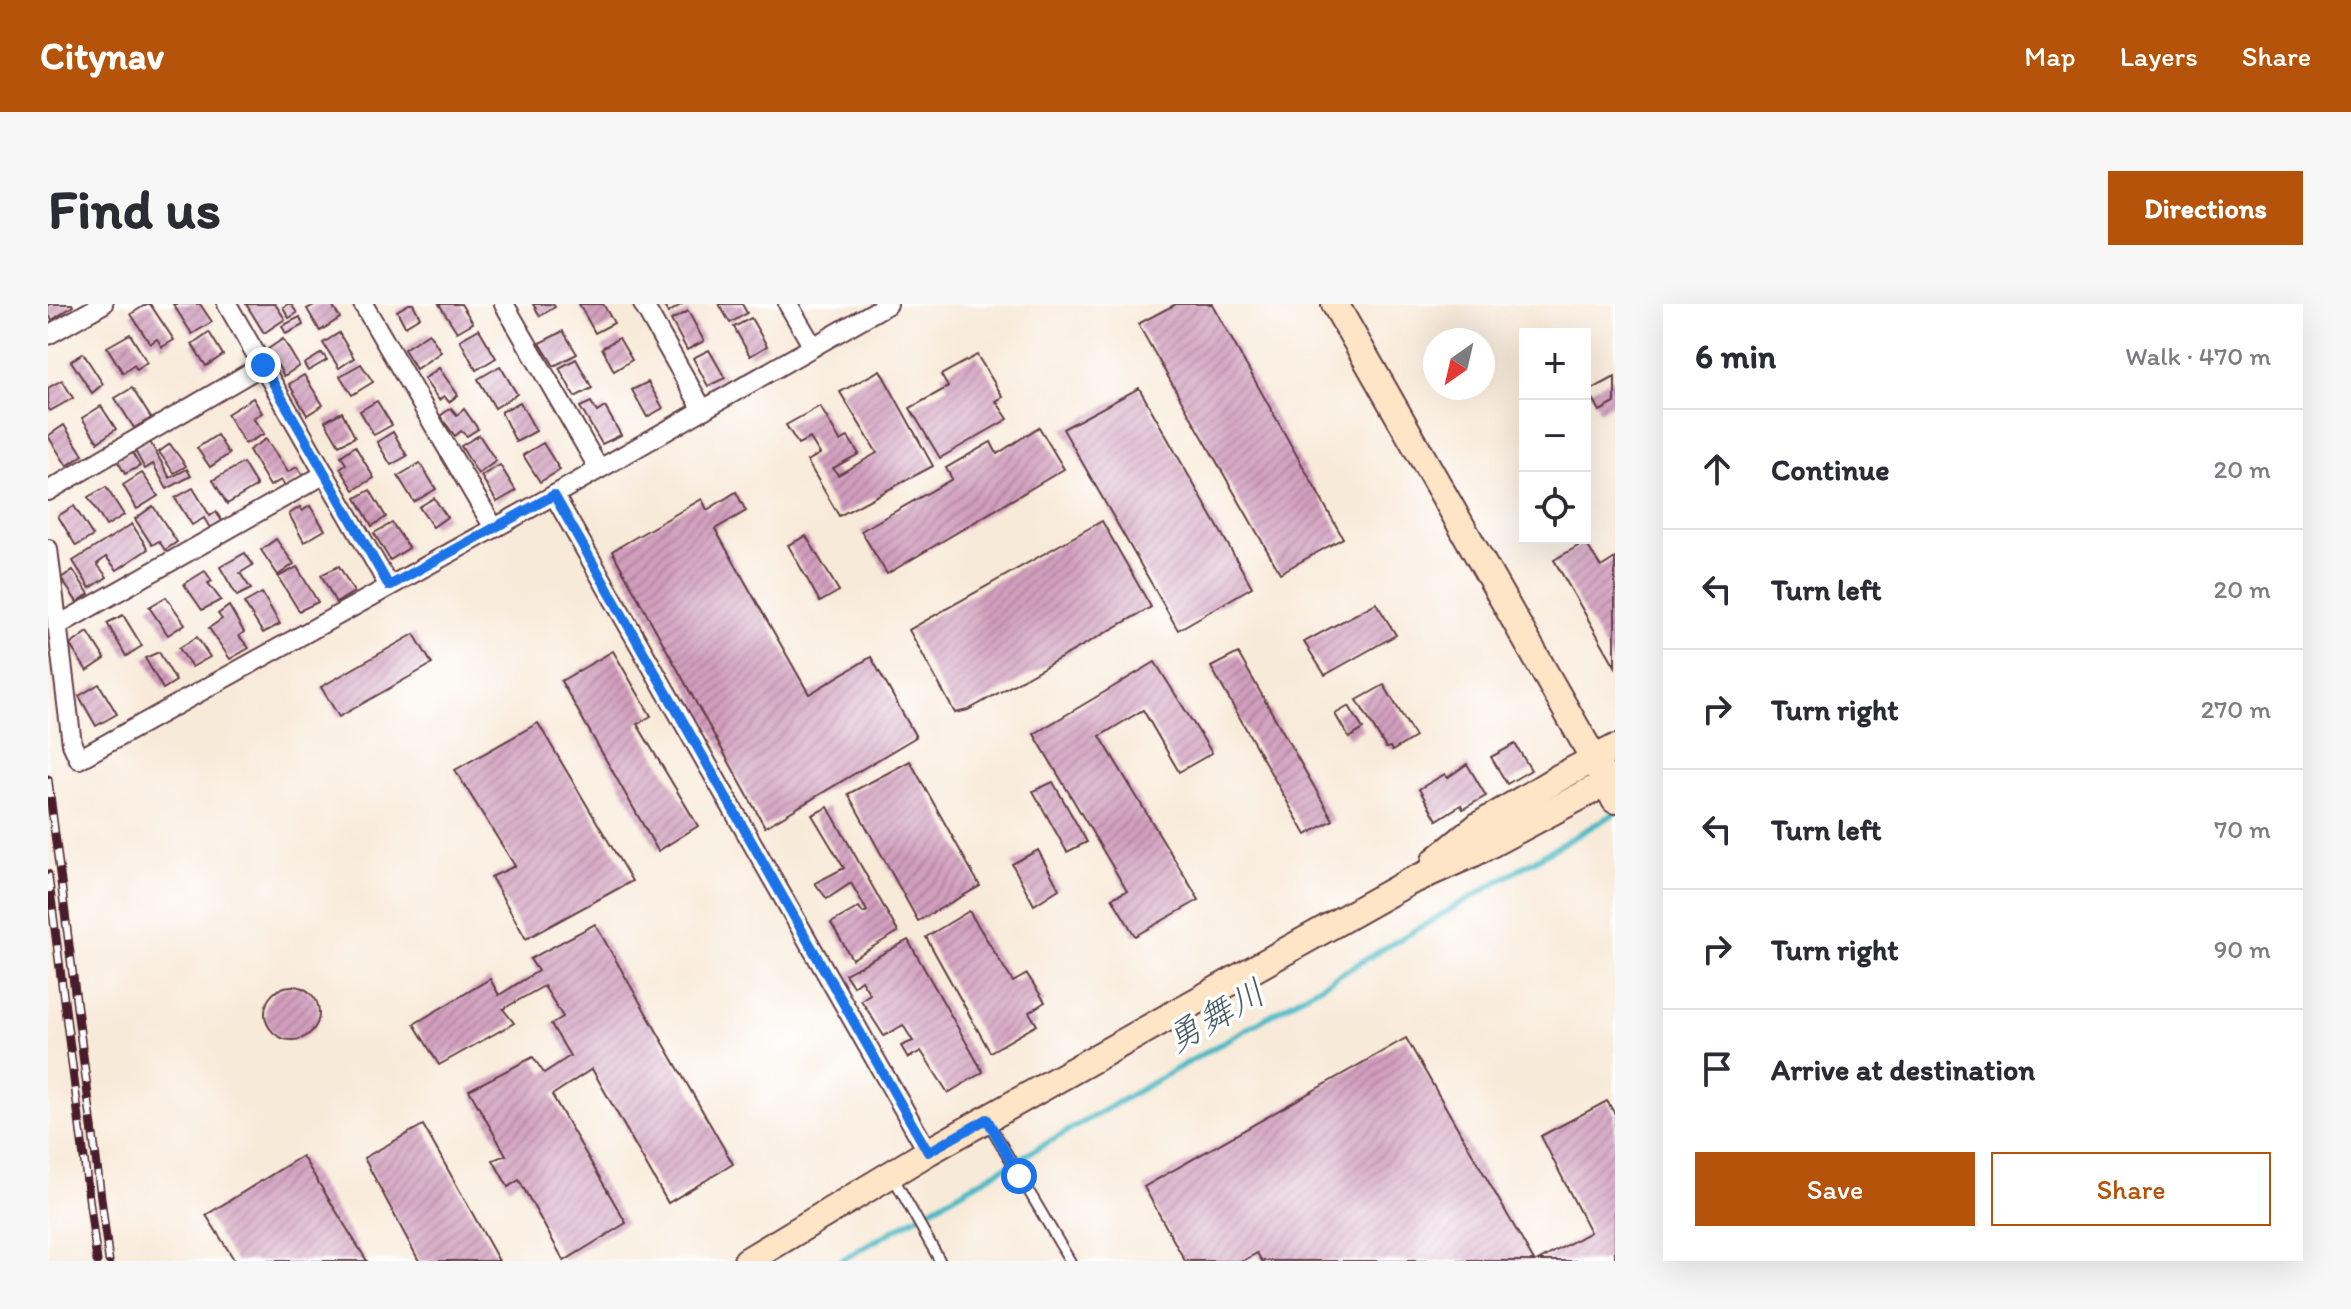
<!DOCTYPE html>
<meta charset="utf-8">
<style>
:root{--surface:#fff;--page:#f7f7f7;--text:#2b2b33;--muted:#7c7c81;--line:#e1e1e2;--accent:#b45309}
body{margin:0;font-family:Itim,"Klee One",sans-serif;background:var(--page);color:var(--text)}
.controls{position:absolute;right:24px;top:24px;display:grid;overflow:hidden;border-radius:0px;box-shadow:0 8px 32px #0002}
.controls button{width:72px;height:72px;display:grid;place-items:center;padding:0;border:0;border-bottom:2px solid var(--line);background:var(--surface);color:var(--text);font:40px sans-serif}
.compass{position:absolute;left:1375px;top:24px;width:72px;height:72px;border-radius:50%;background:var(--surface);box-shadow:0 8px 32px #0002;rotate:214deg}
.stop{position:absolute;width:24px;height:24px;margin:-18px;border:6px solid #1a73e8;border-radius:50%;background:#fff}
.stop.end{background:#1a73e8;border-color:#fff;box-shadow:0 2px 8px #0008}
.list{margin:0;padding:0;list-style:none}
h2{display:flex;justify-content:space-between;align-items:center;height:104px;margin:0;padding:0 32px;font-size:34px}
h2 small{font-size:26px;font-weight:400;color:var(--muted)}
.list li{display:grid;grid-template-columns:52px 1fr auto;gap:24px;align-items:center;box-sizing:border-box;height:120px;padding:0 32px;border-top:2px solid var(--line)}
.list b{display:block;font-size:30px;white-space:nowrap}
.list em{font-size:26px;font-style:normal;color:var(--muted)}
.actions{display:flex;gap:16px;padding:24px 32px}
.actions a{flex:1;padding:18px 0;border:2px solid var(--accent);border-radius:0px;text-align:center;font-size:28px;color:var(--accent)}
.actions .main{background:var(--accent);color:#fff}
.icon{flex:none;width:44px;height:44px;fill:none;stroke:currentColor;stroke-width:2;stroke-linecap:round;stroke-linejoin:round}
.map{position:relative;flex:none;width:1567px;height:957px;overflow:hidden;border-radius:0px}
header{display:flex;align-items:center;gap:48px;box-sizing:border-box;height:112px;padding:0 40px;background:var(--accent);color:#fff}
header strong{font-size:38px}
nav{display:flex;gap:44px;margin-inline-start:auto;font-size:28px}
.intro{display:flex;align-items:center;justify-content:space-between;box-sizing:border-box;height:192px;padding:0 48px}
h1{margin:0;font-size:56px}
.button{padding:20px 36px;border-radius:0px;background:var(--accent);color:#fff;font-size:28px;font-weight:700}
main{display:flex;gap:48px;padding:0 48px}
aside{flex:1;background:var(--surface);border-radius:0px;box-shadow:0 8px 32px #0002}
.map>svg:first-child{display:block}
.lines{fill:none;stroke-linecap:round;stroke-linejoin:round}
.stream{stroke:#4bb9c5;stroke-width:6}
.building{fill:url(#building-hatch)}
.lane-casing{stroke:#643d45;stroke-width:13}
.street-casing{stroke:#643d45;stroke-width:22}
.secondary-casing{stroke:#643d45;stroke-width:30}
.lane{stroke:#fff;stroke-width:9}
.street{stroke:#fff;stroke-width:18}
.secondary{stroke:#fde5c5;stroke-width:26}
.rail-casing{stroke:#4a1f2b;stroke-width:9}
.rail{stroke:#fff;stroke-width:6;stroke-dasharray:18;stroke-linecap:butt}
.route{stroke:#1a73e8;stroke-width:10}
.labels{text-anchor:middle;stroke-width:7;stroke-linejoin:round;paint-order:stroke}
.water-label{font-size:36px;font-style:italic;fill:#4a5d69;stroke:#fff}
</style>
<header>
<strong>Citynav</strong>
<nav><a>Map</a><a>Layers</a><a>Share</a></nav>
</header>
<div class="intro"><h1>Find us</h1><a class="button">Directions</a></div>
<main>
<div class="map">
<svg width="1567" height="957" viewBox="0 0 1567 957">
<defs>
<pattern id="building-hatch" width="6" height="6" patternUnits="userSpaceOnUse" patternTransform="scale(2)"><rect width="6" height="6" fill="#d29fbe"/><path d="M-1 1l2-2M0 6l6-6M5 7l2-2" fill="none" stroke="#ac819b"/></pattern>
</defs>
<rect width="100%" height="100%" fill="#fff"/>
<filter id="ink" filterUnits="userSpaceOnUse"><feTurbulence type="fractalNoise" baseFrequency=".0125" numOctaves="2"/><feDisplacementMap in="SourceGraphic" scale="16" xChannelSelector="R" yChannelSelector="G"/><feConvolveMatrix kernelMatrix="1 2 1 2 8 2 1 2 1" color-interpolation-filters="sRGB"/></filter>
<filter id="wash" filterUnits="userSpaceOnUse"><feTurbulence type="fractalNoise" baseFrequency=".006" numOctaves="4" result="noise"/><feDisplacementMap in="SourceGraphic" scale="32" xChannelSelector="R" yChannelSelector="G"/><feGaussianBlur stdDeviation="1.8" result="paint"/><feColorMatrix in="noise" values="0 0 0 0 0 0 0 0 0 0 0 0 0 0 0 0 0 1.4 0 .05"/><feComposite in="paint" operator="in"/></filter>
<g filter="url(#wash)">
<rect width="100%" height="100%" fill="#f8ead9"/>
<g class="lines">
<polyline class="stream" points="792,957 1209,719 1567,509"/>
</g>
<g id="blocks">
<g class="building">
<polygon points="0,0 24,0 25,2 4,16 0,10"/>
<polygon points="99,0 102,0 126,36 114,43 109,35 102,40 83,10"/>
<polygon points="125,0 152,0 164,18 144,30"/>
<polygon points="198,0 227,0 237,15 216,29"/>
<polygon points="240,0 243,0 249,9 241,14 235,3"/>
<polygon points="268,0 283,0 292,14 272,27 259,5"/>
<polygon points="361,0 365,0 372,13 357,22 349,7"/>
<polygon points="391,0 413,0 425,19 409,28"/>
<polygon points="485,0 505,0 507,3 492,12"/>
<polygon points="531,0 555,0 566,19 547,29"/>
<polygon points="615,0 634,0 620,9"/>
<polygon points="671,0 694,0 699,9 682,19"/>
<polygon points="1128,0 1164,0 1295,234 1232,269 1090,20"/>
<polygon points="640,7 656,37 639,46 623,16"/>
<polygon points="252,13 255,21 238,30 234,22"/>
<polygon points="703,14 719,42 702,52 686,23"/>
<polygon points="431,25 448,54 428,66 412,36"/>
<polygon points="515,27 529,50 506,62 492,39"/>
<polygon points="161,28 175,51 158,62 144,40"/>
<polygon points="291,29 306,54 291,64 275,39"/>
<polygon points="381,29 393,48 368,65 356,45"/>
<polygon points="82,30 99,58 89,66 86,61 75,69 59,43"/>
<polygon points="571,34 584,56 566,67 554,44"/>
<polygon points="235,35 251,62 236,72 220,45"/>
<polygon points="661,46 677,74 660,82 645,54"/>
<polygon points="35,49 55,80 44,89 23,57"/>
<polygon points="274,49 279,56 260,67 256,60"/>
<polygon points="929,51 955,93 948,97 960,115 892,154 862,104 900,83 893,71"/>
<polygon points="528,55 544,84 527,93 511,64"/>
<polygon points="313,60 325,78 304,91 292,72"/>
<polygon points="452,62 469,90 447,104 430,75"/>
<polygon points="391,64 410,91 401,98 396,92 391,96 376,75"/>
<polygon points="832,66 885,162 791,212 759,157 772,150 762,134 750,140 738,121 772,102 792,137 800,133 811,150 785,164 790,171 829,149 792,88"/>
<polygon points="256,71 275,101 259,111 241,80"/>
<polygon points="1567,73 1567,99 1552,107 1541,87"/>
<polygon points="14,76 25,94 2,107 0,104 0,84"/>
<polygon points="600,78 615,104 599,113 584,86"/>
<polygon points="84,84 103,114 86,124 67,94"/>
<polygon points="1091,84 1204,283 1130,326 1015,125"/>
<polygon points="205,94 214,109 205,114 216,130 197,140 179,110"/>
<polygon points="329,97 344,121 326,131 312,107"/>
<polygon points="472,98 488,127 468,138 453,108"/>
<polygon points="543,98 549,108 557,103 573,131 554,140 532,103"/>
<polygon points="53,102 68,125 50,138 34,114"/>
<polygon points="403,104 409,111 416,105 430,125 419,132 413,127 407,132 392,112"/>
<polygon points="294,108 307,133 291,141 277,117"/>
<polygon points="16,121 35,151 19,162 0,132"/>
<polygon points="991,123 1016,165 839,270 813,227 904,175 898,164 943,138 949,150"/>
<polygon points="345,128 359,152 343,161 329,138"/>
<polygon points="169,131 181,150 162,163 149,144"/>
<polygon points="431,131 448,157 430,170 413,142"/>
<polygon points="218,135 240,168 249,163 255,172 237,183 233,176 222,182 201,146"/>
<polygon points="101,136 122,174 139,165 143,172 119,185 105,160 97,165 86,145"/>
<polygon points="495,139 512,166 492,178 475,151"/>
<polygon points="122,140 138,162 126,169 111,148"/>
<polygon points="307,142 326,174 306,186 292,164 298,160 293,152"/>
<polygon points="83,147 92,162 77,170 69,156"/>
<polygon points="195,159 209,182 179,200 165,176"/>
<polygon points="372,159 388,185 366,198 350,172"/>
<polygon points="452,161 468,187 449,198 433,172"/>
<polygon points="94,169 110,192 89,205 75,181"/>
<polygon points="58,183 76,211 58,222 40,193"/>
<polygon points="145,184 162,212 168,208 174,217 162,224 156,214 144,221 127,194"/>
<polygon points="322,186 338,213 324,222 308,194"/>
<polygon points="688,188 698,207 667,225 761,390 823,353 868,433 717,523 564,247 654,195 659,206"/>
<polygon points="386,194 399,213 385,223 371,203"/>
<polygon points="26,202 45,232 28,242 10,212"/>
<polygon points="105,202 129,238 117,246 111,237 104,241 87,215"/>
<polygon points="262,202 277,226 256,238 241,210 252,203 254,207"/>
<polygon points="1054,217 1103,303 920,406 907,409 861,326"/>
<polygon points="344,219 361,244 342,256 326,229"/>
<polygon points="84,220 100,245 69,266 58,253 49,260 59,273 42,284 25,257"/>
<polygon points="758,232 791,287 772,298 740,241"/>
<polygon points="228,235 246,260 230,271 213,246"/>
<polygon points="1537,238 1553,263 1567,254 1567,362 1506,256"/>
<polygon points="197,249 205,261 192,269 203,285 189,292 172,263"/>
<polygon points="291,262 306,288 288,299 273,271"/>
<polygon points="249,263 270,298 251,307 230,273"/>
<polygon points="25,266 41,290 29,298 13,274"/>
<polygon points="157,267 164,277 160,279 173,296 154,306 136,280"/>
<polygon points="214,289 232,320 215,329 196,299"/>
<polygon points="118,293 137,320 120,331 101,303"/>
<polygon points="1328,299 1348,331 1277,371 1256,338"/>
<polygon points="181,302 196,328 191,332 201,344 182,355 161,324 174,315 170,310"/>
<polygon points="75,311 94,342 78,352 59,319"/>
<polygon points="40,328 57,355 39,367 22,341"/>
<polygon points="366,330 384,360 291,413 273,383"/>
<polygon points="149,333 162,353 144,363 131,344"/>
<polygon points="565,347 603,412 589,420 650,522 610,547 513,377"/>
<polygon points="111,348 128,377 115,385 97,354"/>
<polygon points="1190,349 1285,516 1258,531 1163,363"/>
<polygon points="1107,358 1164,449 1131,468 1095,406 1052,432 1151,596 1087,632 1064,594 1079,587 986,430"/>
<polygon points="51,380 69,410 48,422 31,392"/>
<polygon points="1336,381 1367,433 1344,447 1342,443 1338,444 1309,396"/>
<polygon points="1301,402 1315,425 1301,434 1287,410"/>
<polygon points="490,419 584,577 478,635 443,573 467,562 407,466"/>
<polygon points="1467,440 1483,466 1459,480 1443,453"/>
<polygon points="862,457 932,582 870,617 800,490"/>
<polygon points="1419,460 1438,492 1415,505 1413,501 1389,516 1371,485 1397,470 1399,474"/>
<polygon points="1005,478 1039,538 1019,548 985,487"/>
<polygon points="780,503 850,628 804,655 783,619 811,603 815,609 819,607 803,579 779,595 767,579 796,564 764,511"/>
<polygon points="990,546 1011,585 986,601 964,560"/>
<polygon points="921,607 965,678 979,670 997,698 981,708 989,721 942,748 878,633"/>
<polygon points="547,620 685,860 620,899 544,765 504,791 578,919 516,957 471,876 460,883 445,856 458,851 421,786 485,753 496,769 522,752 503,720 515,713 496,682 455,705 466,719 391,761 366,720 442,675 451,691 490,667 482,655"/>
<polygon points="860,636 935,768 900,789 873,747 860,754 853,742 865,737 855,721 836,732 813,696 822,690 813,676 805,682 797,670"/>
<circle cx="244" cy="709" r="27"/>
<polygon points="1358,734 1486,957 1214,957 1209,949 1195,957 1137,957 1096,883"/>
<polygon points="1559,797 1567,810 1567,957 1490,957 1542,928 1493,832"/>
<polygon points="375,821 451,957 371,957 316,854"/>
<polygon points="254,852 319,957 187,957 158,911"/>
</g>
</g>
</g>
<g filter="url(#ink)">
<use href="#blocks" fill-opacity="0" stroke="#643d45" stroke-width="2"/>
<g class="lines">
<g class="lane-casing">
<g id="lane">
<polyline points="940,818 1022,957"/>
<polyline points="845,873 892,957"/>
</g>
</g>
<g class="street-casing">
<g id="street">
<polyline points="179,0 341,282"/>
<polyline points="315,0 446,224"/>
<polyline points="456,0 551,165"/>
<polyline points="595,0 655,106"/>
<polyline points="740,0 765,43"/>
<polyline points="0,31 55,0"/>
<polyline points="0,187 215,61"/>
<polyline points="506,191 880,848"/>
<polyline points="0,245 24,440 31,455 506,191 840,0"/>
<polyline points="9,322 277,170"/>
</g>
</g>
<g class="secondary-casing">
<g id="secondary">
<polyline points="1287,0 1546,455 1567,496"/>
<polyline points="1387,557 1430,522 1514,472 1567,444"/>
<polyline points="699,957 880,848 1359,579 1426,549 1567,474"/>
</g>
</g>
<use href="#lane" class="lane"/>
<use href="#street" class="street"/>
<use href="#secondary" class="secondary"/>
<g class="rail-casing">
<g id="rail">
<polyline points="0,475 61,957"/>
<polyline points="0,570 49,957"/>
</g>
</g>
<use href="#rail" class="rail"/>
</g>
</g>
<g class="lines" filter="url(#ink)">
<polyline class="route" points="215,61 341,282 506,191 880,848 939,815 971,872"/>
</g>
<g class="labels">
<g class="water-label">
<text transform="translate(1167 711) rotate(-30)" y="13">勇舞川</text>
</g>
</g>
</svg>
<div class="controls">
<button>+</button>
<button>−</button>
<button><svg class="icon" aria-label="locate" viewBox="0 0 24 24"><circle cx="12" cy="12" r="6"/><path d="M12 2v4M12 18v4M2 12h4M18 12h4"/></svg></button>
</div>
<svg class="compass" viewBox="-18 -18 36 36"><path d="M0-13l5 13h-10z" fill="#e53935"/><path d="M0 13l5-13h-10z" fill="#7c7c81"/></svg>
<div class="stop" style="left:971px;top:872px"></div>
<div class="stop end" style="left:215px;top:61px"></div>
</div>
<aside>
<h2>6 min<small>Walk · 470 m</small></h2>
<ul class="list">
<li><svg class="icon" aria-label="ahead" viewBox="0 0 24 24"><path d="M12 20V5M6 11l6-6 6 6"/></svg><div><b>Continue</b></div><em>20 m</em></li>
<li><svg class="icon" aria-label="left" viewBox="0 0 24 24"><path d="M17 20v-9H6M10 6l-5 5 5 5"/></svg><div><b>Turn left</b></div><em>20 m</em></li>
<li><svg class="icon" aria-label="right" viewBox="0 0 24 24"><path d="M7 20v-9h11M14 6l5 5-5 5"/></svg><div><b>Turn right</b></div><em>270 m</em></li>
<li><svg class="icon" aria-label="left" viewBox="0 0 24 24"><path d="M17 20v-9H6M10 6l-5 5 5 5"/></svg><div><b>Turn left</b></div><em>70 m</em></li>
<li><svg class="icon" aria-label="right" viewBox="0 0 24 24"><path d="M7 20v-9h11M14 6l5 5-5 5"/></svg><div><b>Turn right</b></div><em>90 m</em></li>
<li><svg class="icon" aria-label="arrive" viewBox="0 0 24 24"><path d="M6 21V4h12l-3 4 3 4H6"/></svg><div><b>Arrive at destination</b></div></li>
</ul>
<div class="actions"><a class="main">Save</a><a>Share</a></div>
</aside>
</main>
